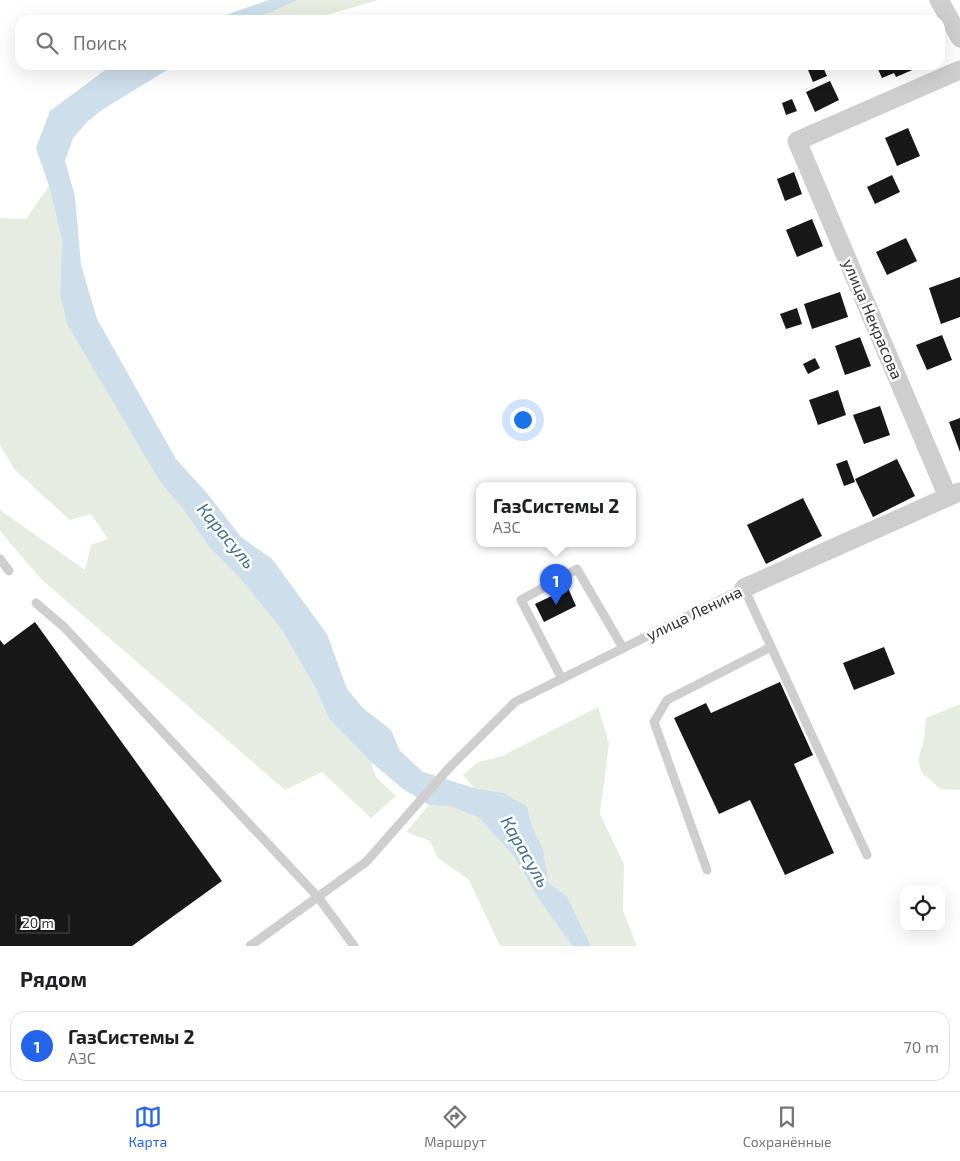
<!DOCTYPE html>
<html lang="ru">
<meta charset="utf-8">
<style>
:root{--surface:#fff;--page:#f6f6f6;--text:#202124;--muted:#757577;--line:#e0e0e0;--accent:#2563eb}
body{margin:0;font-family:"Exo 2",sans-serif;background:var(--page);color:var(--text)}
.controls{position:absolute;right:15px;bottom:15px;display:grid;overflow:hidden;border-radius:10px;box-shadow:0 5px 20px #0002}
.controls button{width:45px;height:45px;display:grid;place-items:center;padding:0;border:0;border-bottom:1px solid var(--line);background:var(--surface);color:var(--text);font:25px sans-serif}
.scale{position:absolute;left:15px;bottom:12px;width:55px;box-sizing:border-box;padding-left:5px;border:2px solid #313131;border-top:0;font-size:14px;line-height:18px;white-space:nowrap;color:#313131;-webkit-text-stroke:4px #fff;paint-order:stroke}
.you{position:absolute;left:522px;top:419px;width:18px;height:18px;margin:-12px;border:4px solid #fff;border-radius:50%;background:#1a73e8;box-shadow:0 0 0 8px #1a73e833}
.badge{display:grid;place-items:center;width:32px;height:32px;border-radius:50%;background:var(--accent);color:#fff;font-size:16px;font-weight:700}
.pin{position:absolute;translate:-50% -41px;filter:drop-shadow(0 1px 2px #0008)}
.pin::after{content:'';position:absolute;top:26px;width:18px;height:15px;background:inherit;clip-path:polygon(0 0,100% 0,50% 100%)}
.popup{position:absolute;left:476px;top:482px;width:160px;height:65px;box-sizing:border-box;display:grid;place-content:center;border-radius:10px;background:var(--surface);filter:drop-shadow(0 1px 4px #0005);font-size:16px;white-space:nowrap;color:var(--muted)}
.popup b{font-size:19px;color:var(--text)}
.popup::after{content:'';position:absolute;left:50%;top:100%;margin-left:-10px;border:10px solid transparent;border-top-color:var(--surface)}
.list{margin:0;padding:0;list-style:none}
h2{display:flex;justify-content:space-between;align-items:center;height:65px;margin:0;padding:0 20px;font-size:21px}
h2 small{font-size:16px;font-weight:400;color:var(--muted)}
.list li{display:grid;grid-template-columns:32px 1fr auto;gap:15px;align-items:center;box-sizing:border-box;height:70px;margin:0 10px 10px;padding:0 10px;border:1px solid var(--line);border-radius:15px}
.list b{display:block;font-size:19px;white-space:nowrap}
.list p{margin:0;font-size:16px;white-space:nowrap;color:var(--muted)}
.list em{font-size:16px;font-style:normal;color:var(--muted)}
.icon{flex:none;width:28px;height:28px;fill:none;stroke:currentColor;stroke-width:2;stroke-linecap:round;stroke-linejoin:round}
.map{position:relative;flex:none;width:960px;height:946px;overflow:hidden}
.search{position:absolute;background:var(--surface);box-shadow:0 5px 20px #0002;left:15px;right:15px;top:15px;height:55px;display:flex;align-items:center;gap:12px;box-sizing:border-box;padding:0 18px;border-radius:15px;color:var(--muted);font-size:19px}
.sheet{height:145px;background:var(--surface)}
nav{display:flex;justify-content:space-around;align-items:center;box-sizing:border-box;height:70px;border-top:1px solid var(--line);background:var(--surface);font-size:14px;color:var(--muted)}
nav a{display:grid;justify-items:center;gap:2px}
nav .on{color:var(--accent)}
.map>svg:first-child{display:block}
.green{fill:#e6ede0}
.water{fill:#cedeeb}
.building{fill:#181818}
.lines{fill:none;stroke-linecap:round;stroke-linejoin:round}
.service{stroke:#cecece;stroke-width:9}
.minor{stroke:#cecece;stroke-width:19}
.labels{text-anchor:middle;stroke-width:5;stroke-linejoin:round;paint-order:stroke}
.street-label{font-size:16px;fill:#313131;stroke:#fff}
.water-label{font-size:18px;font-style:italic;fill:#436d8f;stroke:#fff}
</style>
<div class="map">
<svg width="960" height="946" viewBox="0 0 960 946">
<rect width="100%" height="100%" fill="#fff"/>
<g class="green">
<polygon points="298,0 378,0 309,20 253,20"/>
<polygon points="49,186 62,240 60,294 161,483 183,509 210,548 239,577 282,630 315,687 329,719 371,762 376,777 396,796 371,818 322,772 285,790 41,579 0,531 0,510 85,570 91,545 108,539 91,514 70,520 14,469 0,445 0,218 26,219"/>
<polygon points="960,704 960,790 941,789 922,773 918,760 924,740 926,718"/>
<polygon points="598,707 609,743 600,814 624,864 623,911 637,946 591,946 567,896 549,883 543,849 532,826 527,806 504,793 474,788 463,775 478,762 502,756"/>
<polygon points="429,805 453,807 479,818 514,856 538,898 572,946 500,946 469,880 438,858 430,841 406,832"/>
</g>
<g class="water">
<polygon points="269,0 298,0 253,20 211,20"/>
<polygon points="112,65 175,65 102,110 88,121 73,138 65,161 75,196 81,265 97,319 176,459 206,492 241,537 272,559 327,634 347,689 363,708 391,730 400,751 423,772 474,788 504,793 527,806 532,826 543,849 549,883 567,896 591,946 572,946 538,898 514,856 479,818 453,807 429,805 403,789 371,762 329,719 315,687 282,630 239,577 210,548 183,509 161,483 67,324 60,294 62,240 49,186 36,148 50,111"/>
</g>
<g class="building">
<polygon points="806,65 822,65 827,76 813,82"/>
<polygon points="876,65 924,65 896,77 894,73 882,78"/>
<polygon points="830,81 839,100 815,112 806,92"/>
<polygon points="792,99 797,111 786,115 782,103"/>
<polygon points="908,128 920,156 897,166 885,138"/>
<polygon points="794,172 802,194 785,201 777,179"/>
<polygon points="892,175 900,192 875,204 867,187"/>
<polygon points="812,219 823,246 797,257 786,230"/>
<polygon points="906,238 917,261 887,275 876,252"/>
<polygon points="960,277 960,317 941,324 929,288"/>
<polygon points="840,292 848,317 812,329 804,304"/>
<polygon points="797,308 802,324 786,329 780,314"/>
<polygon points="942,335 952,360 927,370 916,345"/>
<polygon points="860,337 871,366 845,375 835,346"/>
<polygon points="815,358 820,368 808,374 803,364"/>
<polygon points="838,390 846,415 818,425 809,400"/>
<polygon points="880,406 890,435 864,444 853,415"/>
<polygon points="960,418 960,452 949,422"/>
<polygon points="897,459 915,496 873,517 855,479"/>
<polygon points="847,460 855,482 844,486 836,464"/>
<polygon points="803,498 822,536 766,564 747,525"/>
<polygon points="568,588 576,606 544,622 535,604"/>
<polygon points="35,622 222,881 132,946 0,946 0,640 4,645"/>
<polygon points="884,647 895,674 854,690 843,663"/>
<polygon points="780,682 813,755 794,764 834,853 785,875 750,800 719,814 674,718 706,703 711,713"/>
</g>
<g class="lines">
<g class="service">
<polyline points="0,559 9,571"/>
<polyline points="36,603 64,627 318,897 354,946"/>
<polyline points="562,679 521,600 577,569 623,648"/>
<polyline points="707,870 654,722 667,700 771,647"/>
<polyline points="250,946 366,862 449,768 515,702 744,588 867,855"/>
</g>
<g class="minor">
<polyline points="939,0 960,38"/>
<polyline points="948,497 797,141 960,70"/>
<polyline points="744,588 959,492"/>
</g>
</g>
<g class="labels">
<g class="street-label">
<text transform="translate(873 319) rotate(67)" y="6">улица Некрасова</text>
<text transform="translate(694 613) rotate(-26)" y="6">улица Ленина</text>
</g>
<g class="water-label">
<text transform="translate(226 536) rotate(50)" y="6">Карасуль</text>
<text transform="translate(525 852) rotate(60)" y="6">Карасуль</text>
</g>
</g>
</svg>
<div class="controls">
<button><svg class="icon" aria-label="locate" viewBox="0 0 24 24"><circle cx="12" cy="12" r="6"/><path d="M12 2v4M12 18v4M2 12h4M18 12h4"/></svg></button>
</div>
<div class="scale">20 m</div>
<div class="you"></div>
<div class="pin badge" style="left:556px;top:605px">1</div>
<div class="popup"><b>ГазСистемы 2</b>АЗС</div>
<div class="search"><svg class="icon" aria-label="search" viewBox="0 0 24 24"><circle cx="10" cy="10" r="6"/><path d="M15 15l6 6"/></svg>Поиск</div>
</div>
<section class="sheet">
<h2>Рядом<small></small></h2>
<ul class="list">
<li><span class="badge">1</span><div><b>ГазСистемы 2</b><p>АЗС</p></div><em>70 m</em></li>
</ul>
</section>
<nav>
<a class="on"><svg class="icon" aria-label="map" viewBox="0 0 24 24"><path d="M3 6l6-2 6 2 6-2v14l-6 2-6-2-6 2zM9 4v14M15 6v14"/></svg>Карта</a>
<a><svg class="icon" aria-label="directions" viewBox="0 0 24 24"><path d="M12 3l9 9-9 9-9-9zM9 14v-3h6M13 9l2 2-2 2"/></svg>Маршрут</a>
<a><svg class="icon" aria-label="saved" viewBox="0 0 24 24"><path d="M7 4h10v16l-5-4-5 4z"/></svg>Сохранённые</a>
</nav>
